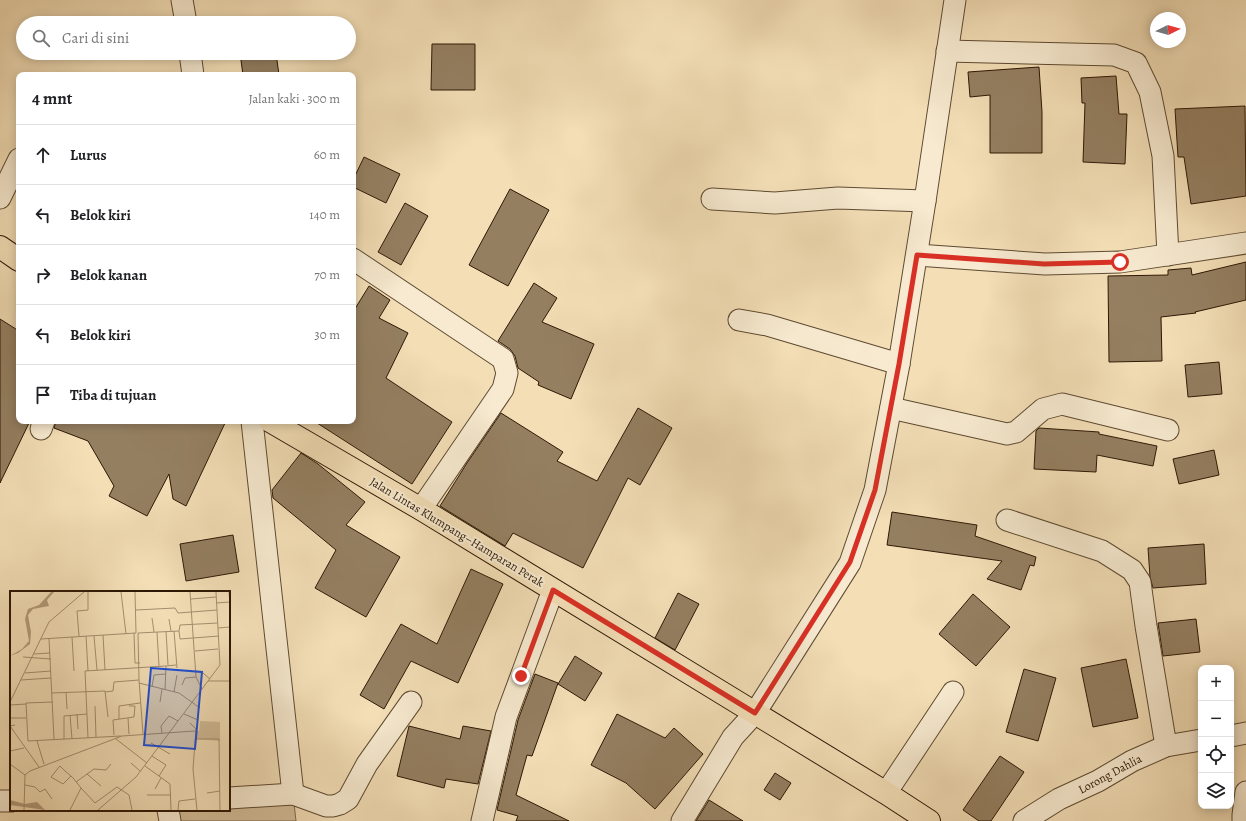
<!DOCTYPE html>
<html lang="id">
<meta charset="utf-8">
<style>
:root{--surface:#fff;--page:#f2f2f2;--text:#202124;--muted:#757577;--line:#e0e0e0}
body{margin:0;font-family:Alegreya,serif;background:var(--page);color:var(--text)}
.controls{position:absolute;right:12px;bottom:12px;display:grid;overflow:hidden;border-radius:8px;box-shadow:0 2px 10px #0003}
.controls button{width:36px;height:36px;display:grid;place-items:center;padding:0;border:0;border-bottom:1px solid var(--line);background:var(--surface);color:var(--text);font:20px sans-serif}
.compass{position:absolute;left:1150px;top:12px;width:36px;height:36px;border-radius:50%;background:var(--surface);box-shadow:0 2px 10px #0003;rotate:85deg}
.stop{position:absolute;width:12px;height:12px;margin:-9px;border:3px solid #d93025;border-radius:50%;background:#fff}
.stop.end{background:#d93025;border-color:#fff;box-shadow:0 1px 4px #0008}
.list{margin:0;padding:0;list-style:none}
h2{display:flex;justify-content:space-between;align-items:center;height:52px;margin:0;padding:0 16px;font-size:17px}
h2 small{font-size:13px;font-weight:400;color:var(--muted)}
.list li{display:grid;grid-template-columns:26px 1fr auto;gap:12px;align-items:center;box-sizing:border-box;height:60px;padding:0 16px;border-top:1px solid var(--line)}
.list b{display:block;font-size:15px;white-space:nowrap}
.list em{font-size:13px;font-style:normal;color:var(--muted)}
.icon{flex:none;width:22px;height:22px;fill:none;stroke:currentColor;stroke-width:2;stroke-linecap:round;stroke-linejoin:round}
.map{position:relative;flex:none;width:1246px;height:821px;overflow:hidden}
.search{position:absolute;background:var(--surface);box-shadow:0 2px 10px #0003;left:16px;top:16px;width:340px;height:44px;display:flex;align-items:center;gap:10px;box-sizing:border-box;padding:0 14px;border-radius:22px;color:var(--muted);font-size:15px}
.panel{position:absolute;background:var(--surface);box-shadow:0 2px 10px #0003;left:16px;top:72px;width:340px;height:352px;border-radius:8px}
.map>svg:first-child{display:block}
.green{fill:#d1bc98;stroke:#7f6a4e}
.building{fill:#947f61;stroke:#2d1805}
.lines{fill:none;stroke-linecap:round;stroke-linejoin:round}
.minor-casing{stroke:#5e4a31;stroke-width:23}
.primary-casing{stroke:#2d1805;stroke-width:24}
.minor{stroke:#f7ead0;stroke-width:21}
.primary{stroke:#f3deb6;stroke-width:22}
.route{stroke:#d93025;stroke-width:5}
.labels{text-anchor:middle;stroke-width:4;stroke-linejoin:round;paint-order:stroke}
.street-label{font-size:12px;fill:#2d1805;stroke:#f7ead0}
.inset-road{fill:none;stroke:#a48f6f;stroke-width:1}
.view{fill:#1d4ed8;fill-opacity:0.15;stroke:#1d4ed8;stroke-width:2}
.inset-edge{fill:none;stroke:#2d1805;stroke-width:2}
</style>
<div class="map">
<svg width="1246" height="821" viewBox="0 0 1246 821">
<rect width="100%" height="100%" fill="#f3deb6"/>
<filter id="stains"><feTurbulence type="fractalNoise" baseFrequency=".005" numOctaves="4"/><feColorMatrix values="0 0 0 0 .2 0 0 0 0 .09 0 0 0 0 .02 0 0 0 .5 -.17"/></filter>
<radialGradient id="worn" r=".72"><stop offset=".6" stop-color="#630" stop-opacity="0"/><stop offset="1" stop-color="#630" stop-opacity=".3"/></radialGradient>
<polygon class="green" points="293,794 296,821 170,821 168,810 229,810 229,798"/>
<g class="building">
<polygon points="432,44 475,44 475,90 431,90"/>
<polygon points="240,53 276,53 279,75 243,75"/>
<polygon points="1039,67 1042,112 1042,153 990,153 990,95 970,97 968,72"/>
<polygon points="1116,76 1119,114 1127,114 1125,164 1083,162 1085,103 1082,103 1081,78"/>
<polygon points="1245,106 1246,196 1191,204 1184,157 1178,157 1175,109"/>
<polygon points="364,157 400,174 386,203 353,187 353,180"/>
<polygon points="510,189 549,210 508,286 469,265"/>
<polygon points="405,203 428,216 401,265 378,252"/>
<polygon points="1246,262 1246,300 1195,312 1196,313 1161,317 1162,361 1109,362 1108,276 1168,275 1168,270 1191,268 1192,275"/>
<polygon points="534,283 557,298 542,322 594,344 571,399 538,385 539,382 518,368 515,356 510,349 498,341"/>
<polygon points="369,286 390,300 379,318 408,333 386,378 452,422 412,484 314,421 353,421 353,312"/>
<polygon points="0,319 19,331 19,421 30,421 0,483"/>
<polygon points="1219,362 1222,394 1188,397 1185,365"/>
<polygon points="638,408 672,428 640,485 628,478 583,568 513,533 505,546 440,506 467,463 501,413 563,452 557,461 597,481"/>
<polygon points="56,421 226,421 186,506 173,499 169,474 147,516 109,496 114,486 88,441 54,428"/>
<polygon points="1039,428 1099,432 1099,434 1157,446 1153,466 1097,455 1096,472 1034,469 1036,431"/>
<polygon points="1214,450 1219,475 1179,484 1173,459"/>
<polygon points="301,453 318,464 365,502 346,525 400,557 366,617 315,588 336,550 273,498 272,490"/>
<polygon points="892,512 977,525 975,536 1036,557 1034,566 1030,565 1021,590 987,579 1002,561 887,545"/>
<polygon points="233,535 239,572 186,581 180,544"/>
<polygon points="1204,544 1206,584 1153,588 1150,577 1148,548"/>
<polygon points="471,569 503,584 458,683 411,661 384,709 360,695 401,624 437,644"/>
<polygon points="678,593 699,604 675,650 655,638"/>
<polygon points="973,594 1010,627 976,666 939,634"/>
<polygon points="1196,619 1200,652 1163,656 1158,623"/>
<polygon points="575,656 602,673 585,701 558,684"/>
<polygon points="1126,659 1138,718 1093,727 1081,668"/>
<polygon points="1024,669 1056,678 1038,741 1006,732"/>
<polygon points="535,674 558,683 532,756 527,755 516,795 569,821 516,821 518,816 497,810 518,720"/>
<polygon points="617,714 665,738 674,728 703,754 655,809 626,783 591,765"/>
<polygon points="409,726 460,739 463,726 491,731 478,784 446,779 444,788 397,776"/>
<polygon points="1000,756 1024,772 991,821 979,821 963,810"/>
<polygon points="775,773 791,783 780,800 764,790"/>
<polygon points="709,800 743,821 696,821"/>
</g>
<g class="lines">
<g class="minor-casing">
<g id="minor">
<polyline points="182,0 186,23"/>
<polyline points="947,51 1114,55 1136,63 1150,92 1163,156 1168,255"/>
<polyline points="190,53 193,75"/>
<polyline points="0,198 19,159"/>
<polyline points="712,199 775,203 838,198 925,201"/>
<polyline points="917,255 1045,264 1120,262 1246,243"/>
<polyline points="353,259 503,359 507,373 503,389 421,509"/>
<polyline points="739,320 767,325 899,364"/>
<polyline points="891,408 1007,434 1016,432 1043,409 1062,404 1168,430"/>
<polyline points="252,421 293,794"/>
<polyline points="41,429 44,421"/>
<polyline points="1007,520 1102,551 1132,570 1140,582 1146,626 1166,746"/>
<polyline points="1231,736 1246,733"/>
<polyline points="886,793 953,692"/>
<polyline points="229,798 293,794 326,806 333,806 340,804 348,799 367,764 411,702"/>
<polyline points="0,801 11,801"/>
<polyline points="168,810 170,821"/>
<polyline points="482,821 506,717 553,590"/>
<polyline points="682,821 733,737 755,713 850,563 875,490 899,364 925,201 955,0"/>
<polyline points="1024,821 1059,799 1098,781 1132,761 1166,746 1201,740"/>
<polyline points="1243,821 1243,815 1246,792"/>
</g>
</g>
<g class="primary-casing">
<g id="primary">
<polyline points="0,247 19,260"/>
<polyline points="270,421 421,509 886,793 929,821"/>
</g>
</g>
<use href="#minor" class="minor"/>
<use href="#primary" class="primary"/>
</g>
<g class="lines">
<polyline class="route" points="521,676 553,590 755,713 850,562 875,490 899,364 917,255 1044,264 1120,262"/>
</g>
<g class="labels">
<g class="street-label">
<text transform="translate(457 532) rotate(31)" y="4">Jalan Lintas Klumpang–Hamparan Perak</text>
<text transform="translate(1110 774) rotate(-28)" y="4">Lorong Dahlia</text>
</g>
</g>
<g transform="translate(10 591)">
<rect width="220" height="220" fill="#f3deb6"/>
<path d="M190 130 210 131V150L185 148V140H189Z" fill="#d1bc98"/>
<path d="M41 1H44L37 9 39 15 23 18 18 24 21 41 20 53 8 62 0 65 12 58 19 50 15 28 18 18 29 14ZM0 209 15 213 27 211 35 219 0 214Z" fill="#b09b7a"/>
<path class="inset-road" d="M111 1 116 43M180 1 186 86 192 98M219 1 220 14M181 8 206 6M206 12 220 11M126 19 165 17 168 22 207 19M142 27 144 41M159 28 161 40M208 32 170 34 169 40 170 48 209 45M208 37 220 36M156 40 158 74M164 40 167 77M147 41 149 75M124 42 125 72H130M93 44 95 79M69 45 67 20 78 19V1M76 45 78 80M84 45 87 79M62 46 64 80M31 48 126 42 125 1M39 48 44 148M185 60 208 58M24 63 40 62M13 66 41 68M186 80 193 82 200 88M15 82 41 80M11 89 41 87M198 90H220M129 92 169 102 190 117M172 94 175 87 186 86M142 96 144 84 156 83M155 99 156 75 166 74M56 101 57 118M95 101 103 100 104 91 129 89M164 101 167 84M42 102 95 100 98 126M0 111 39 31 74 1M43 111 16 112 18 150 111 145M150 111 152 98M0 114 16 113M85 115 86 146M67 123 68 138M174 123 188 129M60 124 62 148M0 127H16M118 127 119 143M109 128V115L130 112M180 132 186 138 183 178 187 219M5 134 0 135 29 176M152 142 151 135 159 125 168 130M133 143 129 89 128 42 169 40M104 144 103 129 124 126 125 115H119M78 147 75 80 156 75M54 148V125L77 123M106 148 137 172M185 148H209L210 219M27 150 34 173M141 152 160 163M0 160 14 157M142 165 156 174 149 185M121 172 130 180M0 173 15 184M135 175 160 193 161 219M77 183 91 195M61 185 53 193 41 186 50 175 55 180 61 185 64 188 71 197M66 191 84 178 96 179 101 173M15 194 25 196 30 201 35 198 42 208M145 198 151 187M197 202 210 200M137 204H161M14 219 15 184 20 180 112 145 185 140M60 219 71 197 85 212 107 196 119 204 122 219M88 219 126 186 210 74 206 1M168 219 169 210 185 208"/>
<path class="view" d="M141 77 192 81 185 158 134 154Z"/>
<rect width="220" height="220" class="inset-edge"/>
</g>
<rect width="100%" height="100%" filter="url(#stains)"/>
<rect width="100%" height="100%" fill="url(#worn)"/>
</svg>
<div class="controls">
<button>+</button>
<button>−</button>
<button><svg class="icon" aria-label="locate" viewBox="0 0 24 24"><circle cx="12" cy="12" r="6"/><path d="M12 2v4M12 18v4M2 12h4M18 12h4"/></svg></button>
<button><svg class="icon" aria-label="layers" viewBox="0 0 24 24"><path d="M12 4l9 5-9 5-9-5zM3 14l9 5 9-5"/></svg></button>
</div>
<svg class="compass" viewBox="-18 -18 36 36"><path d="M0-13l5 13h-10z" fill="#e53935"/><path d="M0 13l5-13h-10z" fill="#757577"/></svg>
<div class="stop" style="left:1120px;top:262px"></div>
<div class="stop end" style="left:521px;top:676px"></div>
<div class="search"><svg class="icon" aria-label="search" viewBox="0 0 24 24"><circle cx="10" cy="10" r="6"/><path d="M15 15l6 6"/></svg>Cari di sini</div>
<section class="panel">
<h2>4 mnt<small>Jalan kaki · 300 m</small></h2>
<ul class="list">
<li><svg class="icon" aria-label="ahead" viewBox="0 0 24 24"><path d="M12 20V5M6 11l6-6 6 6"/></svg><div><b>Lurus</b></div><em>60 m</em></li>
<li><svg class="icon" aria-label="left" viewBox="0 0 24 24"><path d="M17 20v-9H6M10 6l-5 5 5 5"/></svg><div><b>Belok kiri</b></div><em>140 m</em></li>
<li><svg class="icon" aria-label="right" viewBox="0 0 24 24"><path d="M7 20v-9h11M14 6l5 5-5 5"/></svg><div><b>Belok kanan</b></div><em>70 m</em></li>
<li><svg class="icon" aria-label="left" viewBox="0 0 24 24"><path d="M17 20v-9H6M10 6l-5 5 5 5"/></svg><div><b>Belok kiri</b></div><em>30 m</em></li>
<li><svg class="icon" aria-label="arrive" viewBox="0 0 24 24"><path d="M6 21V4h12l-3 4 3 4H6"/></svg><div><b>Tiba di tujuan</b></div></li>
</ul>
</section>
</div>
